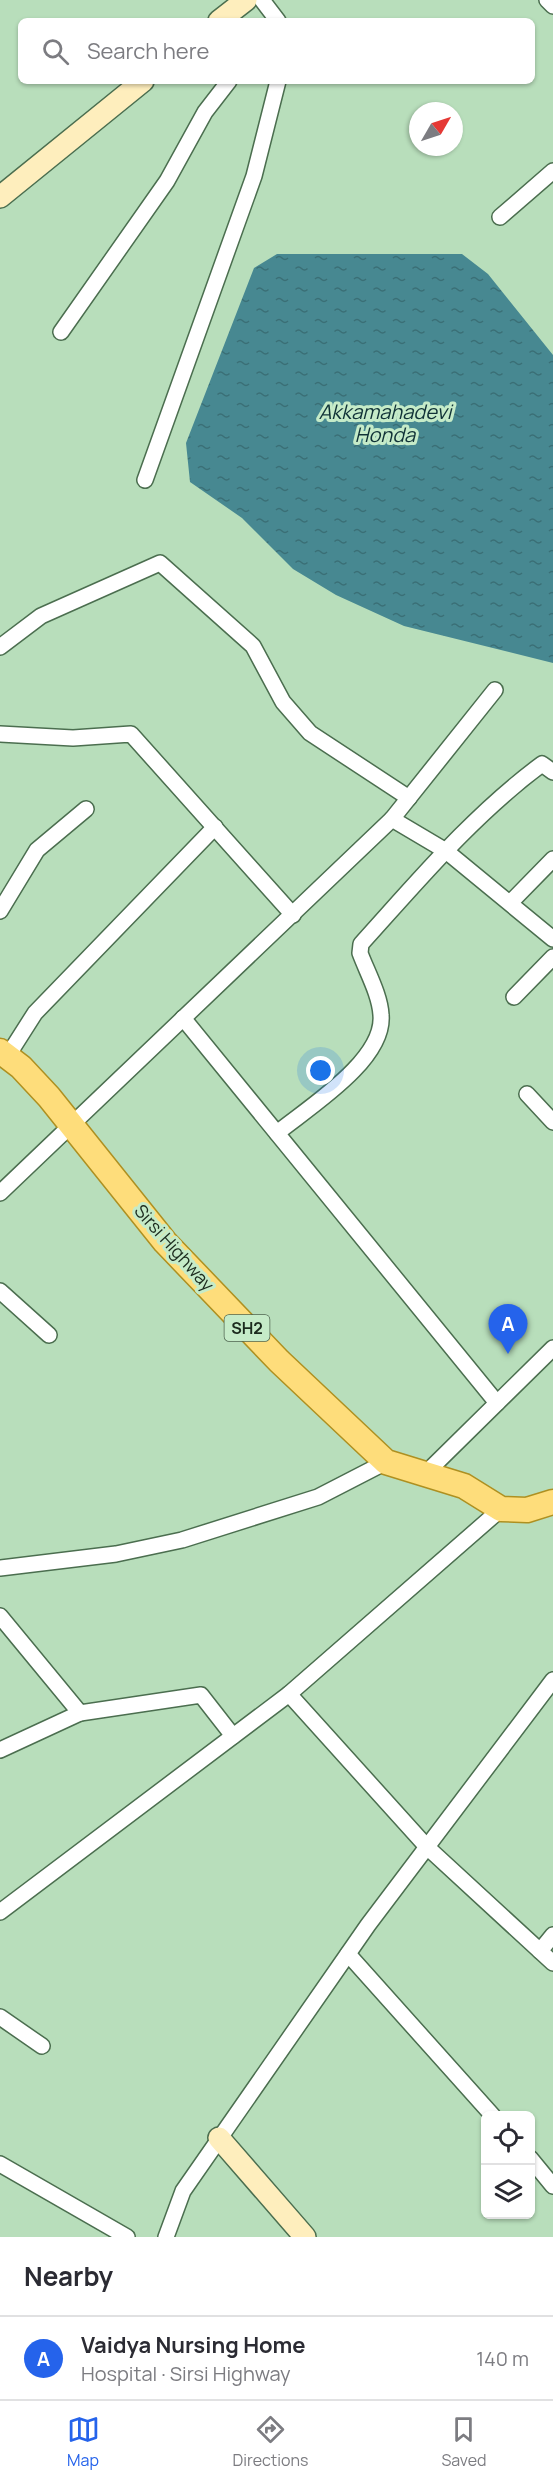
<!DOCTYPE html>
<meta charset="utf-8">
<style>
:root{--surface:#fff;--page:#f7f7f7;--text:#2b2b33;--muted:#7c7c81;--line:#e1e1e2;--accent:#2563eb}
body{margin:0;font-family:Manrope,sans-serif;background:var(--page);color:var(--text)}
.controls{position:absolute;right:18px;bottom:18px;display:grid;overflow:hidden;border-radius:9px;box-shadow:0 2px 4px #0004}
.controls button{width:54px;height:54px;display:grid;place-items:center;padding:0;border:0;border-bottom:2px solid var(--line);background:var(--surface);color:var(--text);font:30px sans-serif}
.compass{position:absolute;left:409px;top:102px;width:54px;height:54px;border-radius:50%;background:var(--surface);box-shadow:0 2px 4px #0004;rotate:51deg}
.you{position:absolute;left:321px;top:1071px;width:21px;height:21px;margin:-15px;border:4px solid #fff;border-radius:50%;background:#1a73e8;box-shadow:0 0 0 9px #1a73e833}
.badge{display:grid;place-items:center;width:39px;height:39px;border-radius:50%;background:var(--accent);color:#fff;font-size:20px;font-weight:700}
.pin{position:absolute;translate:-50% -50px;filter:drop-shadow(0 2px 3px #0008)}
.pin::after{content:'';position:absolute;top:32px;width:21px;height:18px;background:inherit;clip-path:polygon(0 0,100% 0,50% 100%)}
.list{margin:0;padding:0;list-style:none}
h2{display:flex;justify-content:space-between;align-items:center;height:78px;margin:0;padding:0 24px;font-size:26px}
h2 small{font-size:20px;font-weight:400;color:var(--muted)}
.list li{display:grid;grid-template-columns:39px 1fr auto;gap:18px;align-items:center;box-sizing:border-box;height:84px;padding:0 24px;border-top:2px solid var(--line)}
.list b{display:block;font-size:22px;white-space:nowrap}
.list p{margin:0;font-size:20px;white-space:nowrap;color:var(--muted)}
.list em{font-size:20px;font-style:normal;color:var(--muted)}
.icon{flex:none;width:33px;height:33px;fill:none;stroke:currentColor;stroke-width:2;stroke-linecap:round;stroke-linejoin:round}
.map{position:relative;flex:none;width:553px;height:2237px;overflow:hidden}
.search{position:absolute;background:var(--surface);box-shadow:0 2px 4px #0004;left:18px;right:18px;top:18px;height:66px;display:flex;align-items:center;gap:15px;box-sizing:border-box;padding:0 21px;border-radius:9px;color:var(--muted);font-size:22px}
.sheet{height:162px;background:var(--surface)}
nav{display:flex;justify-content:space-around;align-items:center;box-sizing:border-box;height:84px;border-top:2px solid var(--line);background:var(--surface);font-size:16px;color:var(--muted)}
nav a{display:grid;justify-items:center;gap:3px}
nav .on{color:var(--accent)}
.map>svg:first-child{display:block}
.water{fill:url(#water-ripples)}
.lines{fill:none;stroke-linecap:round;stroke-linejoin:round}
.street-casing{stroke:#4b6e4f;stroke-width:18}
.secondary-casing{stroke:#4b6e4f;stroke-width:24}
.primary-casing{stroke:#ae9021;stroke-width:27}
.street{stroke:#fff;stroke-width:15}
.secondary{stroke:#feeebd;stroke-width:21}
.primary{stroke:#fedd7b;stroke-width:24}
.labels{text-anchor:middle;stroke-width:6;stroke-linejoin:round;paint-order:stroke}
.shield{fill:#c5ebc8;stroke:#4f6551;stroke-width:1.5}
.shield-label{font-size:16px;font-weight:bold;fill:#1c2b1e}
.street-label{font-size:18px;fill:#1c2b1e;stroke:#c5ebc8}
.water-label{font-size:20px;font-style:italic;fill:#103237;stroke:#c5ebc8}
</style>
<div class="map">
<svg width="553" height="2237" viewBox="0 0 553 2237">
<defs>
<pattern id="water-ripples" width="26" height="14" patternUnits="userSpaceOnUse" patternTransform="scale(1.5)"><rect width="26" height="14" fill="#478891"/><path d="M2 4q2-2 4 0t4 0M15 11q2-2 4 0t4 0" fill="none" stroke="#3a6f76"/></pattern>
</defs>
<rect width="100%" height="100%" fill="#b8debb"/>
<polygon class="water" points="277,254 462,254 488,274 553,355 553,663 404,626 336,595 293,569 242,518 190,482 186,443 254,268"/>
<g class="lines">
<g class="street-casing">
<g id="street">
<polyline points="262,0 278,21"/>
<polyline points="547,0 553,6"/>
<polyline points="500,217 553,171"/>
<polyline points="61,332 167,181 205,112 229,81"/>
<polyline points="145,480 254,176 278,81"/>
<polyline points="0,647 41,616 160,563 253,646 283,702 310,733 409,798"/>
<polyline points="0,734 73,738 131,734 293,915"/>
<polyline points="392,819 495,690"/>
<polyline points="511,902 553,859"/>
<polyline points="0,911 37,850 86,809"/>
<polyline points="514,997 553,957"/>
<polyline points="183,1018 497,1403"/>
<polyline points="7,1057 35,1013 215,827"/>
<polyline points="527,1094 553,1122"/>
<path d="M277 1133C309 1107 385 1060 381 1015 380 995 367 972 360 953L361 944C418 881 473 815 542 764L553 772"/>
<polyline points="0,1193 392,819 446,851 553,939"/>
<polyline points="0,1291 49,1335"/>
<polyline points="424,1475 553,1348"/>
<polyline points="0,1568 116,1554 182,1540 318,1497 386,1462"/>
<polyline points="0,1616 80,1713 201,1695 233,1736"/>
<polyline points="289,1694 427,1847 553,1963"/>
<polyline points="0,1750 80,1713"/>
<polyline points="0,1912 289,1694 501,1509"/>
<polyline points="540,1951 553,1935"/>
<polyline points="348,1954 493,2116"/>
<polyline points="0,2017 42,2046"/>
<polyline points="530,2158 553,2186"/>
<polyline points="0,2164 127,2237"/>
<polyline points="166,2237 183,2191 368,1925 553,1680"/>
</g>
</g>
<g class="secondary-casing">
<g id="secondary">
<polyline points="219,21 246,0"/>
<polyline points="0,197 143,81"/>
<polyline points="219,2138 305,2237"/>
</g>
</g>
<g class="primary-casing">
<polyline id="primary" points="0,1051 21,1067 49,1097 165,1242 279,1361 386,1462 464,1486 501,1509 527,1510 553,1502"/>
</g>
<use href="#street" class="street"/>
<use href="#secondary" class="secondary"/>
<use href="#primary" class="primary"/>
</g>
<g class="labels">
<rect class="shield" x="224.5" y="1315" width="45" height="26" rx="4.5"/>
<g class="shield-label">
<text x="247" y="1334">SH2</text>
</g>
<g class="street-label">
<text transform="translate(174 1248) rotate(48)" y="6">Sirsi Highway</text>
</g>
<g class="water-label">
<text x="385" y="419">Akkamahadevi<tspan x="385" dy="23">Honda</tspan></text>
</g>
</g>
</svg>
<div class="controls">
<button><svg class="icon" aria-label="locate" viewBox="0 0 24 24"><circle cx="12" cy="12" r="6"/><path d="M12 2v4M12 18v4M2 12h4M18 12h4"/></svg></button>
<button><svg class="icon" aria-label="layers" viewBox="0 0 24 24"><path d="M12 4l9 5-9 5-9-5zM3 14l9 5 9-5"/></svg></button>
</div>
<svg class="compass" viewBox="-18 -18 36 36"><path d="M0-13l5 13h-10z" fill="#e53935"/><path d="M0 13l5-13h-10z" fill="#7c7c81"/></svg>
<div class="you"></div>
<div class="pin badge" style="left:508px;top:1354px">A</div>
<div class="search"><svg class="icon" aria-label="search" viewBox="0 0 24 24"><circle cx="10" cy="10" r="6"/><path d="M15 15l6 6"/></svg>Search here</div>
</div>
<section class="sheet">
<h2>Nearby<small></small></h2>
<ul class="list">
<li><span class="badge">A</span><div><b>Vaidya Nursing Home</b><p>Hospital · Sirsi Highway</p></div><em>140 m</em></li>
</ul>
</section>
<nav>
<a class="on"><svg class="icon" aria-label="map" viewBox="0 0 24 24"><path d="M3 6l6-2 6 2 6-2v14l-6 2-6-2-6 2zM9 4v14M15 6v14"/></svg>Map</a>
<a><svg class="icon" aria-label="directions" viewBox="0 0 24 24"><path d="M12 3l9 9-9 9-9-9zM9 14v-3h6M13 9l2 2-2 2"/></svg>Directions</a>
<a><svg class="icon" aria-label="saved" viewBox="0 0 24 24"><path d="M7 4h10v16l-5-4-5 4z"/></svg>Saved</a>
</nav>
